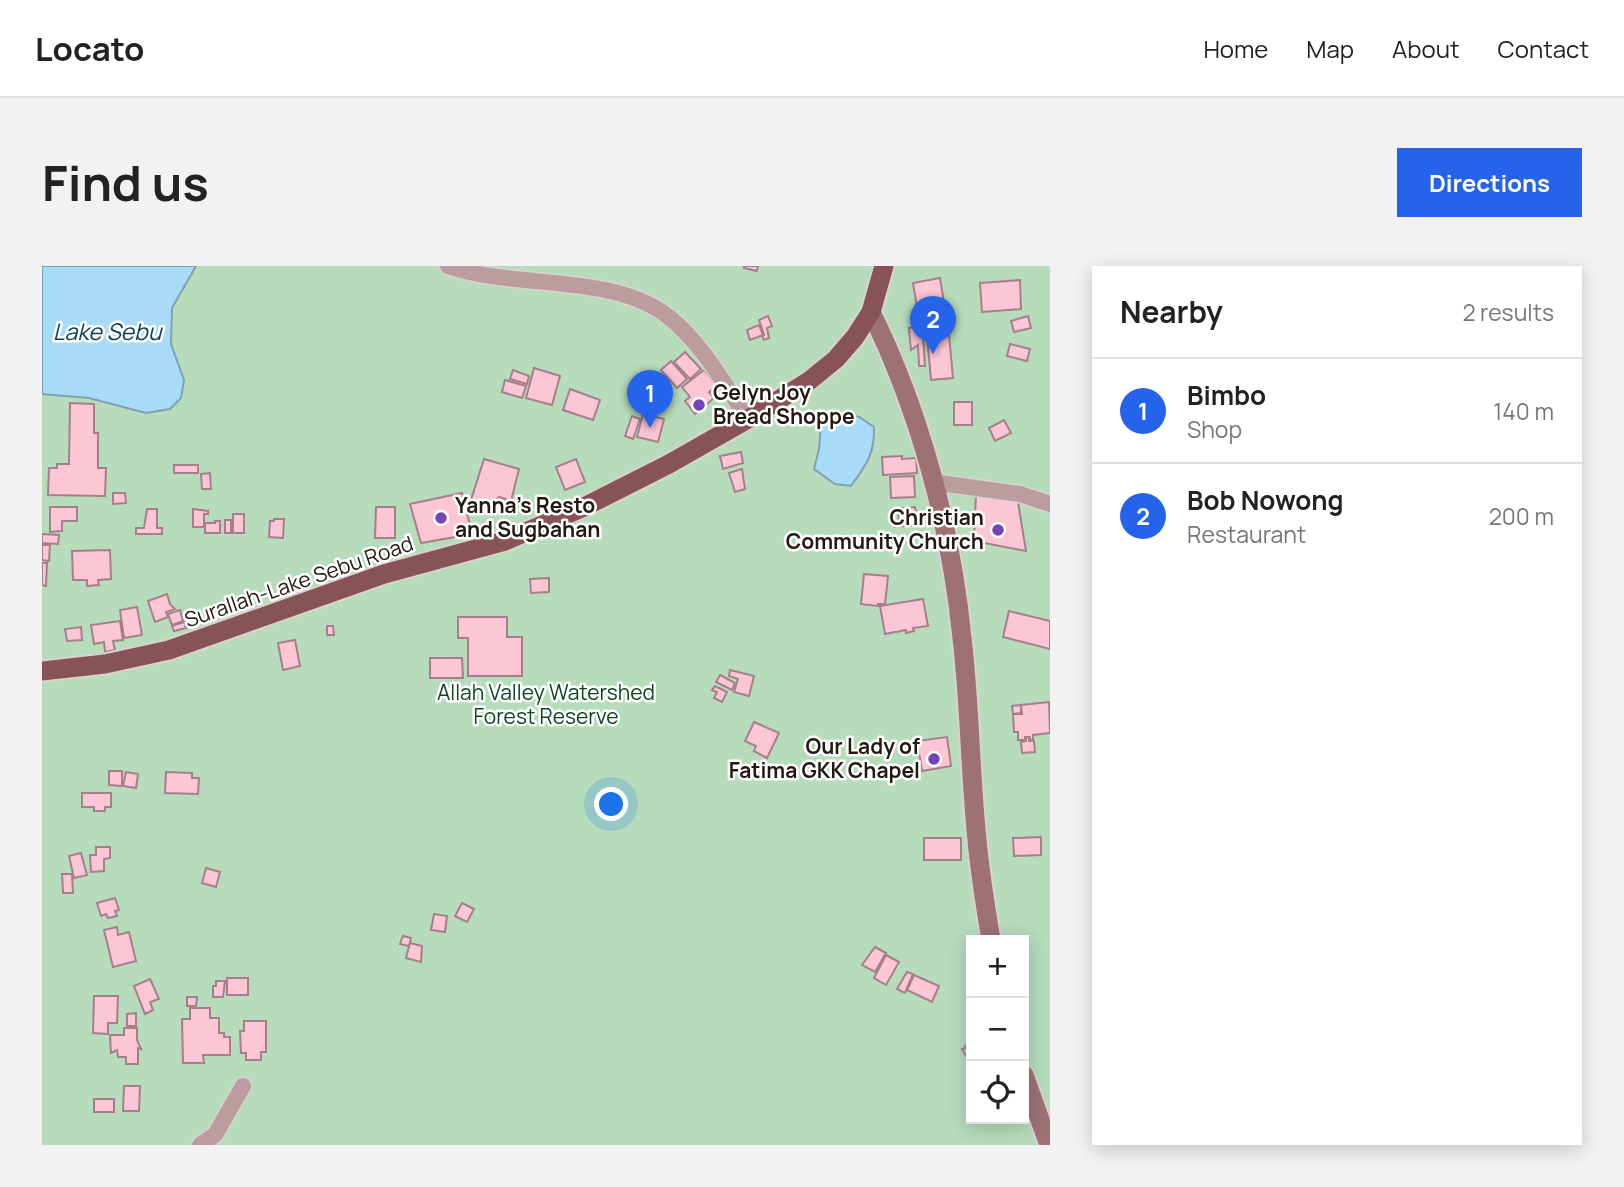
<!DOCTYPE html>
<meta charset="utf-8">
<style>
:root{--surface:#fff;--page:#f2f2f2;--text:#222;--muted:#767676;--line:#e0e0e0;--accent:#2563eb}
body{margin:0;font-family:Manrope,sans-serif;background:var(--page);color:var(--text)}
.controls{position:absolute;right:21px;bottom:21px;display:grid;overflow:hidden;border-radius:0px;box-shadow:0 4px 18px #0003}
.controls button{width:63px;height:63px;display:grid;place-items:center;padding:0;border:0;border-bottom:2px solid var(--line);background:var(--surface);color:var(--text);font:35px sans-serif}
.you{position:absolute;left:570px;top:539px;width:24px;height:24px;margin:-18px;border:5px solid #fff;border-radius:50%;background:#1a73e8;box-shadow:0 0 0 10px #1a73e833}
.badge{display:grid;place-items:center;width:46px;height:46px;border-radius:50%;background:var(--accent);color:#fff;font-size:23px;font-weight:700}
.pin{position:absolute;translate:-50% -58px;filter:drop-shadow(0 2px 4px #0008)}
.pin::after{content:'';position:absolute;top:37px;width:24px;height:21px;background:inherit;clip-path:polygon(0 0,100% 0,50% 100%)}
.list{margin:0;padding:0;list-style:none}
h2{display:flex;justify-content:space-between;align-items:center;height:91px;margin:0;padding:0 28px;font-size:30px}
h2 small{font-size:23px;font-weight:400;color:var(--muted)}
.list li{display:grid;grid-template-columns:46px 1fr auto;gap:21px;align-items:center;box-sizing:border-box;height:105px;padding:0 28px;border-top:2px solid var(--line)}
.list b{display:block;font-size:26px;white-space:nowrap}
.list p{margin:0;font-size:23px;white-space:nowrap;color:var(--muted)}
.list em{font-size:23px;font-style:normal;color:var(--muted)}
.icon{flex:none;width:38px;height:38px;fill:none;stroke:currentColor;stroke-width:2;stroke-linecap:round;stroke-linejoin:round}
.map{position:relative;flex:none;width:1008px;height:879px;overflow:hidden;border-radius:0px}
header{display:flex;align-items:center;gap:42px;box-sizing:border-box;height:98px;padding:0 35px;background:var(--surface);border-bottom:2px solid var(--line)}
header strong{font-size:33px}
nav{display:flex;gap:38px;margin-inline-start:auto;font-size:24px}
.intro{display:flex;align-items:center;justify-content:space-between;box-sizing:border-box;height:168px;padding:0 42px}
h1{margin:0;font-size:49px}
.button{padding:18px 32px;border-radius:0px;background:var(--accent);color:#fff;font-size:24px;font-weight:700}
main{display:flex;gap:42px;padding:0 42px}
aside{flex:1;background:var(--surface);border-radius:0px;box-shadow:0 4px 18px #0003}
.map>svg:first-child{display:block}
.green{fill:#b6dcbc;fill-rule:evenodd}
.water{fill:#a8dbf7;stroke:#80a1b1;stroke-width:2}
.building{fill:#fdc6d5;stroke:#a57f8a;stroke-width:2}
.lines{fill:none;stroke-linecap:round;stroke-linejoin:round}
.minor-casing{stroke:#d9d3cd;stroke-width:19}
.secondary-casing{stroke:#d9d3cd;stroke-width:23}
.primary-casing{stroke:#d9d3cd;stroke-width:23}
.minor{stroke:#bc9d9f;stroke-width:16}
.secondary{stroke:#9e7275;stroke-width:19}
.primary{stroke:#875357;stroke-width:19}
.poi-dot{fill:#7444bb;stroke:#fff;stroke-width:2.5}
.labels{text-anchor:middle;stroke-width:5;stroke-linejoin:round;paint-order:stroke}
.poi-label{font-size:21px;font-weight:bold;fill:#23190f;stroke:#fff;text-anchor:start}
.street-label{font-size:21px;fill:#23190f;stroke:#fff}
.park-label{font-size:21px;fill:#0b471f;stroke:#fff}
.water-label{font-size:23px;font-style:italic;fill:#093f57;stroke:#fff}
</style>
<header>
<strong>Locato</strong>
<nav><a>Home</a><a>Map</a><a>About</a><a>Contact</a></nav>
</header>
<div class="intro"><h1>Find us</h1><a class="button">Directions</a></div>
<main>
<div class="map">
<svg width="1008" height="879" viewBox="0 0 1008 879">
<rect width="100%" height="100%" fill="#fcf6f1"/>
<path class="green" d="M0 0H1008V879H0ZM929 674H982V853H929Z"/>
<g class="water">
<polygon points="0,0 154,0 130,42 129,78 142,114 139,132 128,143 104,147 47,132 0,128"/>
<path d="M795 145 817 151 832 161C833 188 824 199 809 220L793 218 772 203 777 183 779 159Z"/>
</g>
<g class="building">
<polygon points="702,0 716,0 715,5 702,2"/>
<polygon points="898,12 903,43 876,47 871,17"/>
<polygon points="978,14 979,43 940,46 938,17"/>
<polygon points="726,50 730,60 725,62 727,72 722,74 720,70 722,69 717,54"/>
<polygon points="986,50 989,62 972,66 969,55"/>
<polygon points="717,59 721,69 708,74 705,64"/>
<polygon points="906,59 911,112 889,114 885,70 881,70 883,100 877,100 876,79 869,84 867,62"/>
<polygon points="968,78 988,83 985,95 965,90"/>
<polygon points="643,86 659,103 648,113 632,96"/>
<polygon points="629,95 645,113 635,122 619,104"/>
<polygon points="492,102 518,110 510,139 484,132"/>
<polygon points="471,104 487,110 485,118 468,113"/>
<polygon points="662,104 675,119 667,126 672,132 653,148 643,135 648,131 640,121"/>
<polygon points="463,114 484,120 480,132 460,126"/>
<polygon points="528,123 558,134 551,154 521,144"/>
<rect x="912" y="136" width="18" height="23"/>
<polygon points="28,137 52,138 52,167 56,167 56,202 64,202 63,230 6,229 7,202 15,202 15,198 27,198"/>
<polygon points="601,148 622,153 616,176 595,171"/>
<polygon points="590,150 598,153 591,173 583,170"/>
<polygon points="962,154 969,167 953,175 947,162"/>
<polygon points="699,186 701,197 681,203 678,190"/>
<polygon points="860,190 860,193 874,192 875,207 841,209 840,191"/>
<polygon points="442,193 477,203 469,235 457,231 448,240 429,234"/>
<polygon points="534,193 543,216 523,224 514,201"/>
<rect x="132" y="199" width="24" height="8"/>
<polygon points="700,203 703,223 693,226 687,207"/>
<polygon points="168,207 169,223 160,223 159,208"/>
<polygon points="872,210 873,231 849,232 848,211"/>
<polygon points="71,227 83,227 84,237 71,238"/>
<polygon points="420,227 430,268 379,277 368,238"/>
<polygon points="934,228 975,230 984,285 932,275"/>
<polygon points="8,241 35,241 35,255 20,255 20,265 8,266"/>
<polygon points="334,241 353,241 353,272 333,272"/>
<polygon points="873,241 876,256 874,256 874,259 853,261 852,255 857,255 856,243"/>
<polygon points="105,243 115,243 115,262 120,262 120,268 94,268 94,262 102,262"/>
<polygon points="151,243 166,245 166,248 162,248 162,261 151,261"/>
<rect x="191" y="248" width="11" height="19"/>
<polygon points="232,253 242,253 241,272 227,271 228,255 232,255"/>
<rect x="183" y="254" width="6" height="13"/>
<polygon points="173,255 178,255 178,267 163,267 163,257 173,257"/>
<polygon points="0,268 17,269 16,278 0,277"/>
<polygon points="0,279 8,279 7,295 0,294"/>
<polygon points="68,284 69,313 56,314 57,319 45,320 45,314 31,314 30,285"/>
<polygon points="0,297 5,297 4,320 0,319"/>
<polygon points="822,308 846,310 843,338 836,338 836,340 819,338"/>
<polygon points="507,312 507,326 489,327 488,313"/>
<polygon points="125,328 128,338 133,343 124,346 126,351 113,356 106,335"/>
<polygon points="881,333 886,360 871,362 872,365 864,367 864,364 843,368 838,340"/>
<polygon points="95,341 100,369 82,372 78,344"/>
<polygon points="138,344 141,355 130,359 126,348"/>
<polygon points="967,345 1008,355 1008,383 961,371"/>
<polygon points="416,351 465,351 465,371 480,371 480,410 426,410 426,372 416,372"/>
<polygon points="78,355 81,374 71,375 73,384 63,386 62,376 52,378 49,359"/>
<polygon points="142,356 144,362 132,365 130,360"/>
<polygon points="285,360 291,360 292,369 285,369"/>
<polygon points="39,361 40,374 25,375 23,363"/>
<polygon points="253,374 258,400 241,404 236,377"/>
<polygon points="388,392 420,392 421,412 388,412"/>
<polygon points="688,404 712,410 707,430 692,426 696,413 687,410"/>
<polygon points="678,409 693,417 690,424 674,416"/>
<polygon points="673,420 685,426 680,436 672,432 675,426 670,424"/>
<polygon points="1007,436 1008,467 991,469 991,474 988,474 988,471 983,471 983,474 976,474 976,466 972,466 971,448 980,448 979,439"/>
<polygon points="979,439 979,447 971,448 970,440"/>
<polygon points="712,456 737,467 725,492 712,485 714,480 703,475"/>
<polygon points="905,471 909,500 880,505 875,475"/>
<polygon points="984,471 987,471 987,475 992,475 993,486 980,487 979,476 984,475"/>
<polygon points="67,505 80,505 80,520 67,519"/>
<polygon points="84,506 96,508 94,522 81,520"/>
<polygon points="124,506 150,507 150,512 157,512 156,528 123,527"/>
<polygon points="40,527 69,527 69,541 63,541 63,545 52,545 52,541 40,541"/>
<polygon points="999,571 999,589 972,590 971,572"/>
<rect x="882" y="572" width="37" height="22"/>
<polygon points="54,581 68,581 68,592 62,593 62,605 49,606 48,589 54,589"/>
<polygon points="39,587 45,609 32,612 27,590"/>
<polygon points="164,602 178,606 174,621 160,617"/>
<polygon points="20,608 30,608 31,627 21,627"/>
<polygon points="73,632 77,644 73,645 75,650 66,652 64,648 59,650 55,637"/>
<polygon points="420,637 432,643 425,656 413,650"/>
<polygon points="392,648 405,650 403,666 389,664"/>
<polygon points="75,661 76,669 87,666 94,695 71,701 62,664"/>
<polygon points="361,670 369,672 367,680 358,678"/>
<polygon points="368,677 380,680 379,696 364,692"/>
<polygon points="833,681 844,687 833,706 820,699"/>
<polygon points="844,689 857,696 844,719 832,712"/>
<polygon points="865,706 871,708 863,727 855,723"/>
<polygon points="872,709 897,720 890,736 865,724"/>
<rect x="185" y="712" width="21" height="17"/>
<polygon points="108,713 117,733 108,736 111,744 103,748 92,720"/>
<polygon points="174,715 183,715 181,731 171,731 171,720 174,720"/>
<polygon points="52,730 76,730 75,757 66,757 66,768 51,767"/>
<polygon points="145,731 155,731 154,740 145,740"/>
<polygon points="148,742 168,742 168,752 177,752 177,767 182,767 182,771 188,771 188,789 161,789 162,797 141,797 140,753 148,753"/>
<polygon points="94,747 94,760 85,760 85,748"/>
<polygon points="202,755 224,755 224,786 219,786 219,794 204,794 204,787 199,787 198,765 202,765"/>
<polygon points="82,762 95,762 95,774 99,783 96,782 96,798 84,798 84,791 76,791 75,784 69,787 68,769 82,769"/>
<polygon points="929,776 929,792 926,793 920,783 923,782 928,788 923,780"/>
<polygon points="82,820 98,820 97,845 81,845"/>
<rect x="52" y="833" width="20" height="13"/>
</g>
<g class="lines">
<g class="minor-casing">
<g id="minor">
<path d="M406 0C474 24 572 6 628 52 660 78 683 119 706 153"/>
<polyline points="890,216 978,228 1008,238"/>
<polyline points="158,879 173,869 201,820"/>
</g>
</g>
<g class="secondary-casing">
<g id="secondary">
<path d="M829 46C878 146 909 261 920 372 929 448 928 525 938 601 941 625 945 650 949 674"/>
<polyline points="982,809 1007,879"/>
</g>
</g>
<g class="primary-casing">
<polyline id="primary" points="0,405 63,398 127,384 342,308 463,275 542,241 627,198 706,153 767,115 794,93 813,71 829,46 842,0"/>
</g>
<use href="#minor" class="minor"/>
<use href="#secondary" class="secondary"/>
<use href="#primary" class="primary"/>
</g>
<g class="poi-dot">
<circle cx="657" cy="139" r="7"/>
<circle cx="399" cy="252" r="7"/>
<circle cx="956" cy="264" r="7"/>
<circle cx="892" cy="493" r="7"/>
</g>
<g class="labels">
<g class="poi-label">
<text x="671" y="134">Gelyn Joy<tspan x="671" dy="24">Bread Shoppe</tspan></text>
<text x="413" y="247">Yanna's Resto<tspan x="413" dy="24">and Sugbahan</tspan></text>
<text x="942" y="259" text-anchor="end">Christian<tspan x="942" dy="24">Community Church</tspan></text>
<text x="878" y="488" text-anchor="end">Our Lady of<tspan x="878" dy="24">Fatima GKK Chapel</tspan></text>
</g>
<g class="street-label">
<text transform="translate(257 316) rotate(-19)" y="7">Surallah-Lake Sebu Road</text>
</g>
<g class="park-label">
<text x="504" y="434">Allah Valley Watershed<tspan x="504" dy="24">Forest Reserve</tspan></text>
</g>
<g class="water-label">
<text x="65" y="74">Lake Sebu</text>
</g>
</g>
</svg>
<div class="controls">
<button>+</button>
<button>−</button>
<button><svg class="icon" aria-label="locate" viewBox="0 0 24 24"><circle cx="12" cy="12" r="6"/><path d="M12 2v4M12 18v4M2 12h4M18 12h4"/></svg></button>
</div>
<div class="you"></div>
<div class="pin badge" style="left:608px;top:162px">1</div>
<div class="pin badge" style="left:891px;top:88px">2</div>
</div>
<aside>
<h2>Nearby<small>2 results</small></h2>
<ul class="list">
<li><span class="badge">1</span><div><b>Bimbo</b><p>Shop</p></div><em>140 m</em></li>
<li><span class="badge">2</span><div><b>Bob Nowong</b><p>Restaurant</p></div><em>200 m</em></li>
</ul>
</aside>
</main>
